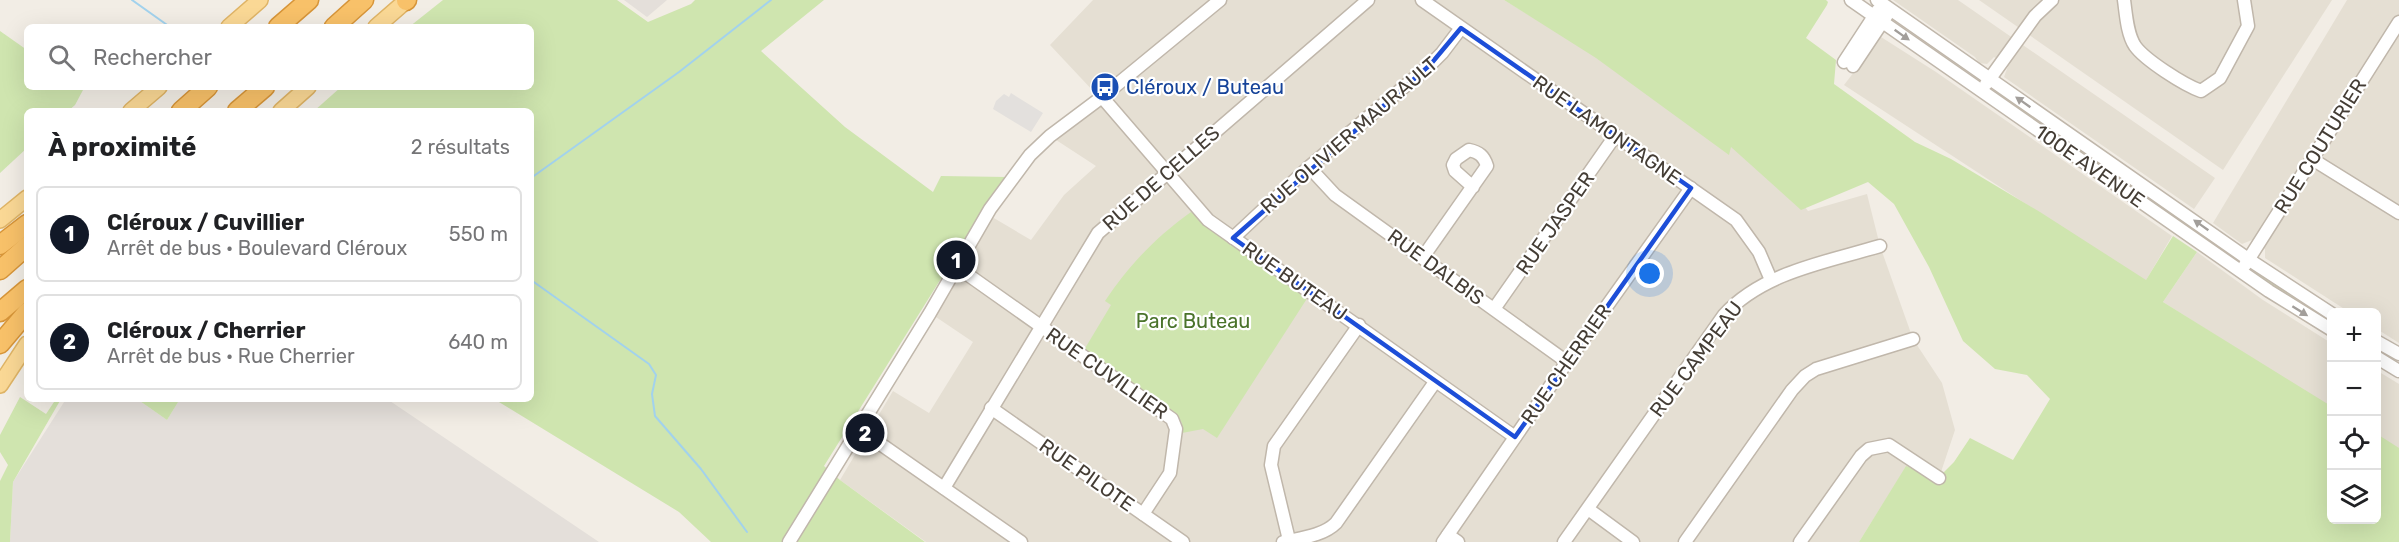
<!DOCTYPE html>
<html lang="fr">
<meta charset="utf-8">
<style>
:root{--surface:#fff;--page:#f2f2f2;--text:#202124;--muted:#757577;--line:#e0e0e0;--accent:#111827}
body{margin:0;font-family:Rubik,sans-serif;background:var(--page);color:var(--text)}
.controls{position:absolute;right:18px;bottom:18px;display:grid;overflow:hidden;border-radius:9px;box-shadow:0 6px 24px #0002}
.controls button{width:54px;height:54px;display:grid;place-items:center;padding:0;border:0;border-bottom:2px solid var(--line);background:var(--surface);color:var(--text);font:30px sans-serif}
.you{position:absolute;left:1650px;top:274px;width:21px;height:21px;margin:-15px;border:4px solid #fff;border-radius:50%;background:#1a73e8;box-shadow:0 0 0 9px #1a73e833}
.badge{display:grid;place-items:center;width:39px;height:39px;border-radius:50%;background:var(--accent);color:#fff;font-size:20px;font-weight:700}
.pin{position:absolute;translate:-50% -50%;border:3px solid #fff;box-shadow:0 2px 6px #0006}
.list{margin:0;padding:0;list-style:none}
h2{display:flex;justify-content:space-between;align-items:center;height:78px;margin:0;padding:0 24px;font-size:26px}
h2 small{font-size:20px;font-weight:400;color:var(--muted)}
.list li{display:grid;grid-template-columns:39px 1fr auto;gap:18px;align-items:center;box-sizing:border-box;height:96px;margin:0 12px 12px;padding:0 12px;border:2px solid var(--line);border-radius:9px}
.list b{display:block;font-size:22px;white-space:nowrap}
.list p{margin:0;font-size:20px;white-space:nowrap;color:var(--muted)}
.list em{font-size:20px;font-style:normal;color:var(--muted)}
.icon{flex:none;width:33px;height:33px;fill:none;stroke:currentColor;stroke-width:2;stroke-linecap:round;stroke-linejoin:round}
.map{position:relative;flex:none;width:2399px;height:542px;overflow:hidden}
.search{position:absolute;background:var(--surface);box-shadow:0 6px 24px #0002;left:24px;top:24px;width:510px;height:66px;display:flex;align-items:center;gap:15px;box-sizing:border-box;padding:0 21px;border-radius:9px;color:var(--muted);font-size:22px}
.panel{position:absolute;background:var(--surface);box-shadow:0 6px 24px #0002;left:24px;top:108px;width:510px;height:294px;border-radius:9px}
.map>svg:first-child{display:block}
.residential{fill:#e5dfd3}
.industrial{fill:#e4dfda}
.green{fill:#cfe5af}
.parking{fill:#e3e0dd}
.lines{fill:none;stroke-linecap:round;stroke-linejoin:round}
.stream{stroke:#a2d2ed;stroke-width:2}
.minor-casing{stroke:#c0b7ab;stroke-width:15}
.major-casing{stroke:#dfb466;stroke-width:18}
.highway-casing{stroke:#d79539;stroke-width:21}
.minor{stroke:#fff;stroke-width:12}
.major{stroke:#fad895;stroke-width:15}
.highway{stroke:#f8c169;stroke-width:18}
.oneway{fill:#a29e9a}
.marked{fill:none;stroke:#1d4ed8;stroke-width:4.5;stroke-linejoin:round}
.labels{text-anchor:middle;stroke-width:4.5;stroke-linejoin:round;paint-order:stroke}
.transit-label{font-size:20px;fill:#164399;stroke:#fff;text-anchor:start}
.street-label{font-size:20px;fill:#443d35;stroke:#fff}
.park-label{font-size:20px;fill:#4a732b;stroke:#fff}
</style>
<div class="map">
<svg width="2399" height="542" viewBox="0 0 2399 542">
<rect width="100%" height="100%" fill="#f2ede5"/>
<g class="residential">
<polygon points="1093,0 1504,0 1770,161 1808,211 1867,194 1880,246 1913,339 1942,383 1955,430 1939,478 1906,467 1859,542 926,542 840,480 893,391 929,413 973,342 930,313 987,214 1031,240 1064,195 1096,166 1050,136 1065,117 1095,93 1050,45"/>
<polygon points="1893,0 1958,0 2215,178 2194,209 2004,77 2008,66 1994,57 1987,64 1979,63 1975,57"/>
<polygon points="1979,0 2332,0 2223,170"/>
<polygon points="2347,0 2399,0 2399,343 2377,329 2376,312 2349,312 2265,258 2265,249 2252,240 2242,244 2213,223"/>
<polygon points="1881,37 1936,72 2172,236 2145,282 1844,85"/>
<polygon points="2197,252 2263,300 2331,343 2331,408 2163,302"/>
<polygon points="2376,370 2399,384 2399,451 2377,437"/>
</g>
<g class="industrial">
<polygon points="624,0 667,0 647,17"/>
<polygon points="66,399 137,399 167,420 180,399 387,399 599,542 10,542 13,482"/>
</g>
<g class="green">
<polygon points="443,0 617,0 648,22 691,4 695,0 824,0 761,51 845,127 933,192 941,176 1007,177 992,197 824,466 840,480 925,542 711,542 679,512 494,399 531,399 531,111 314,111 341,87 531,87 531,27 409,27"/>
<polygon points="1504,0 1826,0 1828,2 1827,5 1806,38 1836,60 1834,84 1915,142 1951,159 2040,212 2146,280 2173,236 2197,252 2163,302 2331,406 2332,520 2376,520 2377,434 2399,448 2399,542 1859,542 1906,466 1939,477 1954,462 1970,438 2013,460 2050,399 2027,375 1995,369 1963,341 1929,267 1894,204 1868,182 1801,210 1731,147 1729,155 1596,58"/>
<polygon points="0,31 27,50 27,87 79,87 83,90 75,105 68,111 27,111 27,148 0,173"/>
<polygon points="1998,89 2203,234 2168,216 1994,94"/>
<path d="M1191 212 1308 297 1217 438 1203 429 1182 433V423L1173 411 1084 350 1111 305 1105 301C1130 264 1155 238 1191 212Z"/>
<polygon points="2257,270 2331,318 2331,325 2254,274"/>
<polygon points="20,397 46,414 56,399 61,399 13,482 10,542 0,542 0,481 8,465 0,452 0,435"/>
<polygon points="137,399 180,399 167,420"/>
</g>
<polygon class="parking" points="1011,93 1043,113 1031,132 993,109 996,101 1004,94 1009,97"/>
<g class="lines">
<g class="stream">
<polyline points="132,0 170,27"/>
<polyline points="531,178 679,72 771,0"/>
<polyline points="531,280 649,364 656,375 652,394 655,416 701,469 747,532"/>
</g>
<g class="minor-casing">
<g id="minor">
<polyline points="1422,0 1736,220 1759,252 1771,280"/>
<polyline points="1851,0 2269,291 2332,330"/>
<polyline points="1877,0 2248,259 2332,314"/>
<path d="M2124 0C2126 14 2127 34 2135 46 2145 60 2184 85 2201 91L2220 78 2248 26 2244 0"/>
<polyline points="1844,62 1878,10"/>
<polyline points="1853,66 1887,15"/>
<polyline points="1986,84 2035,16 2052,0"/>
<polyline points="1102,97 1208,220 1515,437"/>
<polyline points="2312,159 2399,213"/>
<polyline points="1309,167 1335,195 1567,362"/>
<polyline points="1233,238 1309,167 1430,65 1442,53 1461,28"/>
<path d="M1423 257 1487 166C1484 156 1479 152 1469 150L1456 159 1453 165 1455 171 1473 187"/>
<polyline points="2245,265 2399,22"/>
<polyline points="957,267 1172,419 1176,429 1170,473 1143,514"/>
<polyline points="1494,309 1615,136"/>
<polyline points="2376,341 2399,354"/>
<polyline points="2376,357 2399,371"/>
<polyline points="991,408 1183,542"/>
<polyline points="859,429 1021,542"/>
<polyline points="944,488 1098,233 1368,0"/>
<polyline points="1588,509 1633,542"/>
<polyline points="1448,535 1458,542"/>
<polyline points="1289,540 1271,465 1274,446 1359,325"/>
<polyline points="789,542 930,313 990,209 1030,155 1050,136 1102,97 1220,0"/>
<path d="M1283 542C1300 538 1323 536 1336 523L1435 382"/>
<polyline points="1443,542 1562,369 1691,188"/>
<path d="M1564 542 1724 315C1763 272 1827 262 1880 246"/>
<polyline points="1685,542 1792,390 1805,376 1816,369 1913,339"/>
<polyline points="1800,542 1861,456 1869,449 1889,445 1939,478"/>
</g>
</g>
<g class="major-casing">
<g id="major">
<polyline points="229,27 260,0"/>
<polyline points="376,27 407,0"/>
<polyline points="131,111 159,87"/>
<polyline points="281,111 308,87"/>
<polyline points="0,220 27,198"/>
<polyline points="0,385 27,344"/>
</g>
</g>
<g class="highway-casing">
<g id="highway">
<polyline points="406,1 407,0"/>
<polyline points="278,27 309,0"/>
<polyline points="334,27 364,0"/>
<polyline points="181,111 208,87"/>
<polyline points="237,111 265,87"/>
<polyline points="0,245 27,224"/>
<polyline points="0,270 27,246"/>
<polyline points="0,312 27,289"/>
<polyline points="0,344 27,312"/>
</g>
</g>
<use href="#minor" class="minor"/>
<use href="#major" class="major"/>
<use href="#highway" class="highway"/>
</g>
<defs><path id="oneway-solid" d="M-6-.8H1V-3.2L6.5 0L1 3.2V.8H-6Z" transform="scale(1.5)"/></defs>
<g class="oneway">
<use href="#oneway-solid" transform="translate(1902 35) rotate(35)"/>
<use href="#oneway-solid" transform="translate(2023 102) rotate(-145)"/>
<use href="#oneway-solid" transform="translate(2201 225) rotate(-145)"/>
<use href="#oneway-solid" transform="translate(2300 311) rotate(32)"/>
</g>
<path class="marked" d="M1461 28 1691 188 1515 437 1233 238 1430 65Z"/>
<defs>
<g id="bus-disc" transform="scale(1.5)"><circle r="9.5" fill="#1a4fb4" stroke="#fff"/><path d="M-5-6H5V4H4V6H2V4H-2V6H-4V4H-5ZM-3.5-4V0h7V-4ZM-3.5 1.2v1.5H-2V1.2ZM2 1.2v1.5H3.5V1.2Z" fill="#fff"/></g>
</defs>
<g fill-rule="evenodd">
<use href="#bus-disc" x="1105" y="87"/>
</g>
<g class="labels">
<g class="transit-label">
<text x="1126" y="94">Cléroux / Buteau</text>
</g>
<g class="street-label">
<text transform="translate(1607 130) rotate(35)" y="7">RUE LAMONTAGNE</text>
<text transform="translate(1349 135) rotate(-41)" y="7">RUE OLIVIER MAURAULT</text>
<text transform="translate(2320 146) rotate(-58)" y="7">RUE COUTURIER</text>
<text transform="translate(2090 166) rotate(35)" y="7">100E AVENUE</text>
<text transform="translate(1161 178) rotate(-41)" y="7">RUE DE CELLES</text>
<text transform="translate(1555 223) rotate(-55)" y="7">RUE JASPER</text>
<text transform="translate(1436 267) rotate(36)" y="7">RUE DALBIS</text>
<text transform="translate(1295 281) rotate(35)" y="7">RUE BUTEAU</text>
<text transform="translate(1696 359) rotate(-53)" y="7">RUE CAMPEAU</text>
<text transform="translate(1566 364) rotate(-55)" y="7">RUE CHERRIER</text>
<text transform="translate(1107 373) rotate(35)" y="7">RUE CUVILLIER</text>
<text transform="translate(1087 475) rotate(35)" y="7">RUE PILOTE</text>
</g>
<g class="park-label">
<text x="1193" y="328">Parc Buteau</text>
</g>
</g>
</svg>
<div class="controls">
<button>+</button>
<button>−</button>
<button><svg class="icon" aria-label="locate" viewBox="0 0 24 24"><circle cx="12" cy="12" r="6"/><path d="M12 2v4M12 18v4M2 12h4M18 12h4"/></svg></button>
<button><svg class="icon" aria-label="layers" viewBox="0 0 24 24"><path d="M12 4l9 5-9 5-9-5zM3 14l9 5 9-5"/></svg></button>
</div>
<div class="you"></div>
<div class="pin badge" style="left:956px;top:260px">1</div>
<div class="pin badge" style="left:865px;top:433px">2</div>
<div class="search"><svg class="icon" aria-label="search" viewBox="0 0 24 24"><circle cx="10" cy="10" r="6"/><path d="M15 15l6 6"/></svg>Rechercher</div>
<section class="panel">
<h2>À proximité<small>2 résultats</small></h2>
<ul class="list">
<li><span class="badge">1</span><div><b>Cléroux / Cuvillier</b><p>Arrêt de bus · Boulevard Cléroux</p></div><em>550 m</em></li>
<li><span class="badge">2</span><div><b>Cléroux / Cherrier</b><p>Arrêt de bus · Rue Cherrier</p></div><em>640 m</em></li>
</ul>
</section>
</div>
